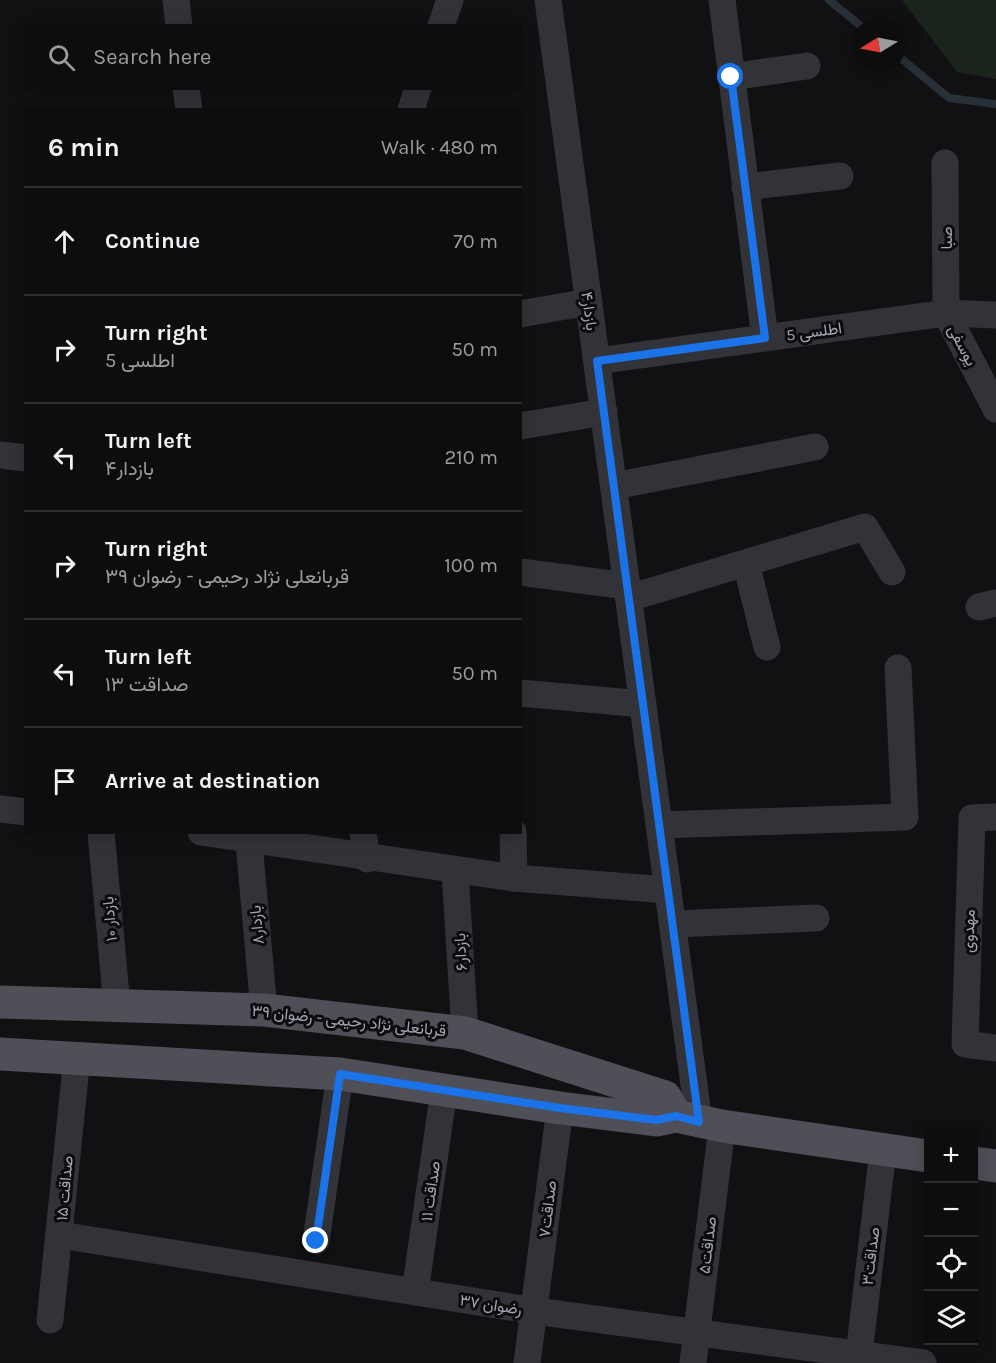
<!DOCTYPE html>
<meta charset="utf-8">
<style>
:root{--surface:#0d0d0e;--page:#161617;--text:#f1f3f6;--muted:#9a9c9e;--line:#2d2d2e}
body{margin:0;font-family:Karla,Vazirmatn,sans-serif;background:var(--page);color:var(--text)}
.controls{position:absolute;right:18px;bottom:18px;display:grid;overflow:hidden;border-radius:0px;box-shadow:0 3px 15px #0003}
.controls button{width:54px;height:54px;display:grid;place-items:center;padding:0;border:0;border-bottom:2px solid var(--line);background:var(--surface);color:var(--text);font:30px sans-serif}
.compass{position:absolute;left:852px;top:18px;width:54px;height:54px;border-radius:50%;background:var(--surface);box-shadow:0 3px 15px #0003;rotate:260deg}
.stop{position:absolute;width:18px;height:18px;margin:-14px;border:4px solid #1a73e8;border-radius:50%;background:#fff}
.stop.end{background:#1a73e8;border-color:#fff;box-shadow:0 2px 6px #0008}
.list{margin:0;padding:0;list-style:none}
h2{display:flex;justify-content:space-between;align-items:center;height:78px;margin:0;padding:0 24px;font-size:26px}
h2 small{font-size:20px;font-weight:400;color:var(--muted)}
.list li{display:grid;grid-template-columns:39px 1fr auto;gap:18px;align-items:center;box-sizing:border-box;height:108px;padding:0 24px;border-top:2px solid var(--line)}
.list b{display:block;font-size:22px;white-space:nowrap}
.list p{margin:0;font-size:20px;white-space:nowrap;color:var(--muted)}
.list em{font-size:20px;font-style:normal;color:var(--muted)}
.icon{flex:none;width:33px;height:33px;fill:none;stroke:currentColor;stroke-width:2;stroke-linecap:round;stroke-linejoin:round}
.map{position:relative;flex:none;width:996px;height:1363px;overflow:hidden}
.search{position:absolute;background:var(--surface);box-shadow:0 3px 15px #0003;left:24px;top:24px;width:498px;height:66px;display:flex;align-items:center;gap:15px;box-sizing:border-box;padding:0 21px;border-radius:0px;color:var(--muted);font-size:22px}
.panel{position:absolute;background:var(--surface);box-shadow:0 3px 15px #0003;left:24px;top:108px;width:498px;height:726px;border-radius:0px}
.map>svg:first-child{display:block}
.green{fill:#1b231d}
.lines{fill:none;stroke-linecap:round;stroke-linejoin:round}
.stream{stroke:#272f37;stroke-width:8}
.minor{stroke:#323338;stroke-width:27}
.major{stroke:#4e4f57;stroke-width:33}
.route{stroke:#1a73e8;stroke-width:8}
.labels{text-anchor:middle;stroke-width:6;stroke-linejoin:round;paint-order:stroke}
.street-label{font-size:16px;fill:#a2a6b4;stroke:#0c0c0e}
</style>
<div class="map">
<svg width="996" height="1363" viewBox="0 0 996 1363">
<rect width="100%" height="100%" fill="#111113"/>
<polygon class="green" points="902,0 996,0 996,79 957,72"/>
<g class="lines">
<g class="stream">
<polyline points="829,0 862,27"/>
<polyline points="897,55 949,98 996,104"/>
</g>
<g class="minor">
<polyline points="176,0 179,26"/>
<polyline points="548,0 699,1122"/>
<polyline points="722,0 765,338"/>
<polyline points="441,26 450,0"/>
<polyline points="731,77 807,66"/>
<polyline points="186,88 189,110"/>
<polyline points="411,110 418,88"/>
<polyline points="945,163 946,313 996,409"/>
<polyline points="745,187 840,176"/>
<polyline points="520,314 589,302"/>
<polyline points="597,361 946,313 996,315"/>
<polyline points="520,426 604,412"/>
<polyline points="0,455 26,458"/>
<polyline points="614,486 815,447"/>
<polyline points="746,563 767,647"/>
<polyline points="520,572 627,586"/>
<polyline points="629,598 865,527 892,572"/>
<polyline points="979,607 996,603"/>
<polyline points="520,693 643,704"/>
<polyline points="0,809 26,812"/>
<polyline points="996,817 972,818 965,1044 996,1048"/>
<polyline points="660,825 905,817 898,668"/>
<polyline points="101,832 117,1006"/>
<polyline points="201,832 514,878 668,890"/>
<polyline points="248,832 264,1010"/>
<polyline points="363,832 367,859"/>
<polyline points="513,832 514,878"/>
<polyline points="455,871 465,1033"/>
<polyline points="673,924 816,918"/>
<polyline points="60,1235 535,1311 923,1363"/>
<polyline points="316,1241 340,1074"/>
<polyline points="415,1292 444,1090"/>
<polyline points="50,1320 77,1057"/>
<polyline points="527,1363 560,1108"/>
<polyline points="693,1363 722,1126"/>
<polyline points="858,1363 883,1150"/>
</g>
<g class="major">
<polyline points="0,1002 264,1010 465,1033 665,1097 676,1116"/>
<polyline points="0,1054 340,1074 560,1108 656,1120 676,1116 722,1126 928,1156"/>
<polyline points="974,1163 996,1166"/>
</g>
</g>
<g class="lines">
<polyline class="route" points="316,1241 340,1074 560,1108 656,1120 676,1116 699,1122 597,361 765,338 731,77"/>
</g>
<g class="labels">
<g class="street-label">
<text transform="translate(946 238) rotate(-90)" y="6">صبا</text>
<text transform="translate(590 311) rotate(82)" y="6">بازدار۴</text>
<text transform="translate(814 331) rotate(-8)" y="6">اطلسی 5</text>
<text transform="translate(963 345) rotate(62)" y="6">یوسفی</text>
<text transform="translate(109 919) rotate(-95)" y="6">بازدار ۱۰</text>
<text transform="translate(256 925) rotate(-95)" y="6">بازدار۸</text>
<text transform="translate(968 931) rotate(-88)" y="6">مهدوی</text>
<text transform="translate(460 952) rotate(-93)" y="6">بازدار۶</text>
<text transform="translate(349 1020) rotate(6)" y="6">قربانعلی نژاد رحیمی - رضوان ۳۹</text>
<text transform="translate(64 1188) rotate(-85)" y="6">صداقت ۱۵</text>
<text transform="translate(430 1191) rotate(-82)" y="6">صداقت ۱۱</text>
<text transform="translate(547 1209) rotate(-83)" y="6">صداقت۷</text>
<text transform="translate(707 1245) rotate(-83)" y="6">صداقت۵</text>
<text transform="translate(870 1256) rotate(-83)" y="6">صداقت۳</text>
<text transform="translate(491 1304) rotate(9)" y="6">رضوان ۳۷</text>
</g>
</g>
</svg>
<div class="controls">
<button>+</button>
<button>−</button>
<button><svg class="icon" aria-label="locate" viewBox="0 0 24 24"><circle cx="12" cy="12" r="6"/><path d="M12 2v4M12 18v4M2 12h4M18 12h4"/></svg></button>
<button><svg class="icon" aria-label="layers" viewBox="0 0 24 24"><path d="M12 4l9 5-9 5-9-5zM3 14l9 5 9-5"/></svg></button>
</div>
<svg class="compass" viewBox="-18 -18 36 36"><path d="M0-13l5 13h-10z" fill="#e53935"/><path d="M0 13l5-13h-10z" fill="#9a9c9e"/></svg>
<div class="stop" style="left:731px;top:77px"></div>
<div class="stop end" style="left:316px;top:1241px"></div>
<div class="search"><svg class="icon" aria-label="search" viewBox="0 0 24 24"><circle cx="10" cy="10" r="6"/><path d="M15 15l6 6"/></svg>Search here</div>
<section class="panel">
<h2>6 min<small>Walk · 480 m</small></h2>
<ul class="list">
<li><svg class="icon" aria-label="ahead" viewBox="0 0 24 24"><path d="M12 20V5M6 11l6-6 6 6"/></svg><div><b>Continue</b></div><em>70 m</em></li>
<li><svg class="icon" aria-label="right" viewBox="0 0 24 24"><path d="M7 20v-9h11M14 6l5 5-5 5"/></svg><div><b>Turn right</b><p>اطلسی 5</p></div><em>50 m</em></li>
<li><svg class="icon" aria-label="left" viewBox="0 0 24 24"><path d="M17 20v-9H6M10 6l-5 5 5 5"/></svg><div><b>Turn left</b><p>بازدار۴</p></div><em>210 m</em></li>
<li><svg class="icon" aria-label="right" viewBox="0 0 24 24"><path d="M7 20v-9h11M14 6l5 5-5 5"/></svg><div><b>Turn right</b><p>قربانعلی نژاد رحیمی - رضوان ۳۹</p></div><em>100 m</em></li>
<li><svg class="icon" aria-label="left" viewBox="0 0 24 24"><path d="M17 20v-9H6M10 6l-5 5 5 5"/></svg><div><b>Turn left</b><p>صداقت ۱۳</p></div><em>50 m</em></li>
<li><svg class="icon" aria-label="arrive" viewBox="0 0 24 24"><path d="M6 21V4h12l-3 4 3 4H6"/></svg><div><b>Arrive at destination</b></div></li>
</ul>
</section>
</div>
